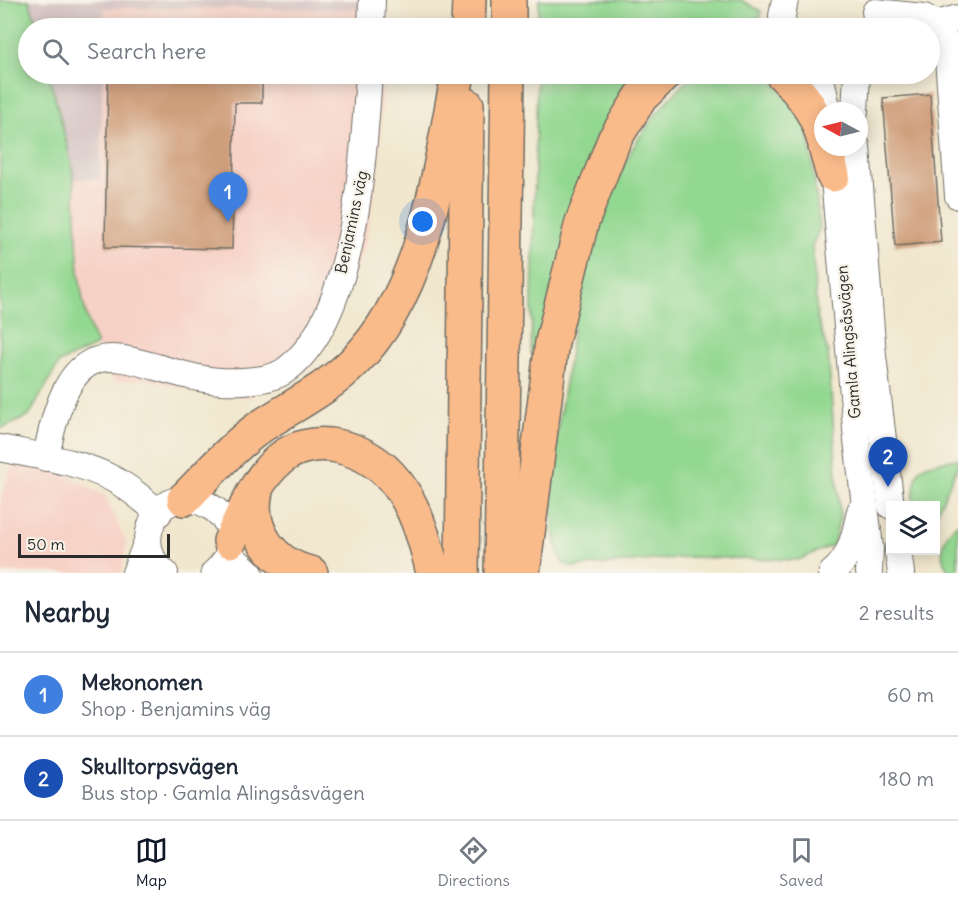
<!DOCTYPE html>
<meta charset="utf-8">
<style>
:root{--surface:#fff;--page:#f2f2f3;--text:#1f2937;--muted:#747a83;--line:#e0e1e3;--accent:#111827}
body{margin:0;font-family:Delius,sans-serif;background:var(--page);color:var(--text)}
.controls{position:absolute;right:18px;bottom:18px;display:grid;overflow:hidden;border-radius:0px;box-shadow:0 3px 15px #0003}
.controls button{width:54px;height:54px;display:grid;place-items:center;padding:0;border:0;border-bottom:2px solid var(--line);background:var(--surface);color:var(--text);font:30px sans-serif}
.compass{position:absolute;left:814px;top:102px;width:54px;height:54px;border-radius:50%;background:var(--surface);box-shadow:0 3px 15px #0003;rotate:277deg}
.scale{position:absolute;left:18px;bottom:15px;width:152px;box-sizing:border-box;padding-left:6px;border:3px solid #2b2b2b;border-top:0;font-size:16px;line-height:21px;white-space:nowrap;color:#2b2b2b;-webkit-text-stroke:4px #f7f3e8;paint-order:stroke}
.you{position:absolute;left:423px;top:222px;width:21px;height:21px;margin:-15px;border:4px solid #fff;border-radius:50%;background:#1a73e8;box-shadow:0 0 0 9px #1a73e833}
.badge{display:grid;place-items:center;width:39px;height:39px;border-radius:50%;background:var(--accent);color:#fff;font-size:20px;font-weight:700}
.pin{position:absolute;translate:-50% -50px;filter:drop-shadow(0 2px 3px #0008)}
.pin::after{content:'';position:absolute;top:32px;width:21px;height:18px;background:inherit;clip-path:polygon(0 0,100% 0,50% 100%)}
.list{margin:0;padding:0;list-style:none}
h2{display:flex;justify-content:space-between;align-items:center;height:78px;margin:0;padding:0 24px;font-size:26px}
h2 small{font-size:20px;font-weight:400;color:var(--muted)}
.list li{display:grid;grid-template-columns:39px 1fr auto;gap:18px;align-items:center;box-sizing:border-box;height:84px;padding:0 24px;border-top:2px solid var(--line)}
.list b{display:block;font-size:22px;white-space:nowrap}
.list p{margin:0;font-size:20px;white-space:nowrap;color:var(--muted)}
.list em{font-size:20px;font-style:normal;color:var(--muted)}
.icon{flex:none;width:33px;height:33px;fill:none;stroke:currentColor;stroke-width:2;stroke-linecap:round;stroke-linejoin:round}
.map{position:relative;flex:none;width:958px;height:573px;overflow:hidden}
.search{position:absolute;background:var(--surface);box-shadow:0 3px 15px #0003;left:18px;right:18px;top:18px;height:66px;display:flex;align-items:center;gap:15px;box-sizing:border-box;padding:0 21px;border-radius:33px;color:var(--muted);font-size:22px}
.sheet{height:246px;background:var(--surface)}
nav{display:flex;justify-content:space-around;align-items:center;box-sizing:border-box;height:84px;border-top:2px solid var(--line);background:var(--surface);font-size:16px;color:var(--muted)}
nav a{display:grid;justify-items:center;gap:3px}
nav .on{color:var(--accent)}
.map>svg:first-child{display:block}
.built{fill:#f7d1c6}
.industrial{fill:#d2bfbf}
.green{fill:#93d891;stroke:#5f825e;stroke-width:1.5}
.building{fill:#cf9e7a}
.lines{fill:none;stroke-linecap:round;stroke-linejoin:round}
.minor-casing{stroke:#706d64;stroke-width:28}
.highway-casing{stroke:#706d64;stroke-width:36}
.minor{stroke:#fff;stroke-width:26}
.highway{stroke:#fabb8b;stroke-width:33}
.labels{text-anchor:middle;stroke-width:4.5;stroke-linejoin:round;paint-order:stroke}
.street-label{font-size:16px;fill:#2b2b2b;stroke:#f7f3e8}
</style>
<div class="map">
<svg width="958" height="573" viewBox="0 0 958 573">
<rect width="100%" height="100%" fill="#f7f3e8"/>
<filter id="ink" filterUnits="userSpaceOnUse"><feTurbulence type="fractalNoise" baseFrequency=".0167" numOctaves="2"/><feDisplacementMap in="SourceGraphic" scale="12" xChannelSelector="R" yChannelSelector="G"/><feConvolveMatrix kernelMatrix="1 2 1 2 8 2 1 2 1" color-interpolation-filters="sRGB"/></filter>
<filter id="wash" filterUnits="userSpaceOnUse"><feTurbulence type="fractalNoise" baseFrequency=".008" numOctaves="4" result="noise"/><feDisplacementMap in="SourceGraphic" scale="24" xChannelSelector="R" yChannelSelector="G"/><feGaussianBlur stdDeviation="1.35" result="paint"/><feColorMatrix in="noise" values="0 0 0 0 0 0 0 0 0 0 0 0 0 0 0 0 0 1.4 0 .05"/><feComposite in="paint" operator="in"/></filter>
<g filter="url(#wash)">
<rect width="100%" height="100%" fill="#f1e7ce"/>
<g class="built">
<polygon points="104,8 385,9 385,28 104,28"/>
<polygon points="103,74 383,74 379,164 365,245 334,323 298,375 250,397 191,389 148,379 114,381 86,322 77,259 73,179 100,178"/>
<polygon points="14,462 62,472 105,496 126,542 122,573 0,573 0,501"/>
</g>
<g class="industrial">
<polygon points="29,0 385,0 385,9 104,8 104,28 38,28"/>
<polygon points="49,74 103,74 100,179 73,179"/>
</g>
<g class="green">
<path d="M0 0H29L38 28H28V74H49C57 109 70 146 74 182 79 236 73 294 97 345L59 363 29 416 3 428H0Z"/>
<polygon points="539,0 741,0 761,11 760,18 716,28 538,28"/>
<polygon points="537,74 643,74 536,353 531,353"/>
<path d="M694 74H767L807 122 820 228 812 246 817 317 828 352 840 517 833 545 798 560 688 557 572 567 562 562C540 509 560 415 569 359 572 337 574 314 580 292 590 247 606 200 627 159 644 125 667 100 694 74Z"/>
<path d="M958 459V465L936 515V506L912 505C918 463 915 465 958 459Z"/>
<path d="M958 523V573H951C936 558 942 535 958 523Z"/>
</g>
<g id="blocks">
<g class="building">
<polygon points="108,74 262,74 262,103 235,103 232,249 105,247"/>
<polygon points="930,94 941,242 895,246 883,98"/>
</g>
</g>
</g>
<g filter="url(#ink)">
<use href="#blocks" fill-opacity="0" stroke="#706d64" stroke-width="1.5"/>
<g class="lines">
<g class="minor-casing">
<g id="minor">
<polyline points="875,12 924,17 937,24 958,18"/>
<polyline points="937,24 947,44 958,196"/>
<polyline points="371,28 372,0"/>
<polyline points="783,28 782,16 785,0"/>
<polyline points="820,74 828,111"/>
<polyline points="855,111 857,74"/>
<polyline points="857,147 873,356 891,506"/>
<polyline points="832,156 857,440 870,547 869,573"/>
<path d="M0 448C37 456 79 461 113 479 130 488 144 500 159 513"/>
<path d="M46 458C76 288 142 388 243 381 257 380 271 379 283 372 357 322 363 154 369 74"/>
<polyline points="898,550 901,573"/>
<polyline points="228,553 250,573"/>
<polyline points="135,573 148,539"/>
<path d="M165 573C152 563 146 548 149 532 164 461 273 520 214 573"/>
<path d="M832 573C851 558 855 534 860 511"/>
</g>
</g>
<g class="highway-casing">
<g id="highway">
<polyline points="468,28 469,0"/>
<polyline points="509,28 509,0"/>
<path d="M782 74C801 92 816 112 823 138"/>
<polyline points="825,147 833,175"/>
<path d="M256 491C247 530 273 565 311 573"/>
<path d="M184 499C208 475 232 447 260 427 292 406 327 389 354 362 426 291 439 168 458 74"/>
<path d="M230 541C244 512 255 480 280 459 295 446 318 442 337 446 400 459 420 516 433 573"/>
<polyline points="462,573 467,105"/>
<polyline points="501,573 508,74"/>
<polyline points="523,573 552,342 582,222 614,140 641,97 665,74"/>
</g>
</g>
<use href="#minor" class="minor"/>
<use href="#highway" class="highway"/>
</g>
</g>
<g class="labels">
<g class="street-label">
<text transform="translate(351 222) rotate(-78)" y="6">Benjamins väg</text>
<text transform="translate(848 342) rotate(-95)" y="6">Gamla Alingsåsvägen</text>
</g>
</g>
</svg>
<div class="controls">
<button><svg class="icon" aria-label="layers" viewBox="0 0 24 24"><path d="M12 4l9 5-9 5-9-5zM3 14l9 5 9-5"/></svg></button>
</div>
<svg class="compass" viewBox="-18 -18 36 36"><path d="M0-13l5 13h-10z" fill="#e53935"/><path d="M0 13l5-13h-10z" fill="#747a83"/></svg>
<div class="scale">50 m</div>
<div class="you"></div>
<div class="pin badge" style="left:228px;top:222px;background:#3f7fe0">1</div>
<div class="pin badge" style="left:888px;top:487px;background:#1a4fb4">2</div>
<div class="search"><svg class="icon" aria-label="search" viewBox="0 0 24 24"><circle cx="10" cy="10" r="6"/><path d="M15 15l6 6"/></svg>Search here</div>
</div>
<section class="sheet">
<h2>Nearby<small>2 results</small></h2>
<ul class="list">
<li><span class="badge" style="background:#3f7fe0">1</span><div><b>Mekonomen</b><p>Shop · Benjamins väg</p></div><em>60 m</em></li>
<li><span class="badge" style="background:#1a4fb4">2</span><div><b>Skulltorpsvägen</b><p>Bus stop · Gamla Alingsåsvägen</p></div><em>180 m</em></li>
</ul>
</section>
<nav>
<a class="on"><svg class="icon" aria-label="map" viewBox="0 0 24 24"><path d="M3 6l6-2 6 2 6-2v14l-6 2-6-2-6 2zM9 4v14M15 6v14"/></svg>Map</a>
<a><svg class="icon" aria-label="directions" viewBox="0 0 24 24"><path d="M12 3l9 9-9 9-9-9zM9 14v-3h6M13 9l2 2-2 2"/></svg>Directions</a>
<a><svg class="icon" aria-label="saved" viewBox="0 0 24 24"><path d="M7 4h10v16l-5-4-5 4z"/></svg>Saved</a>
</nav>
